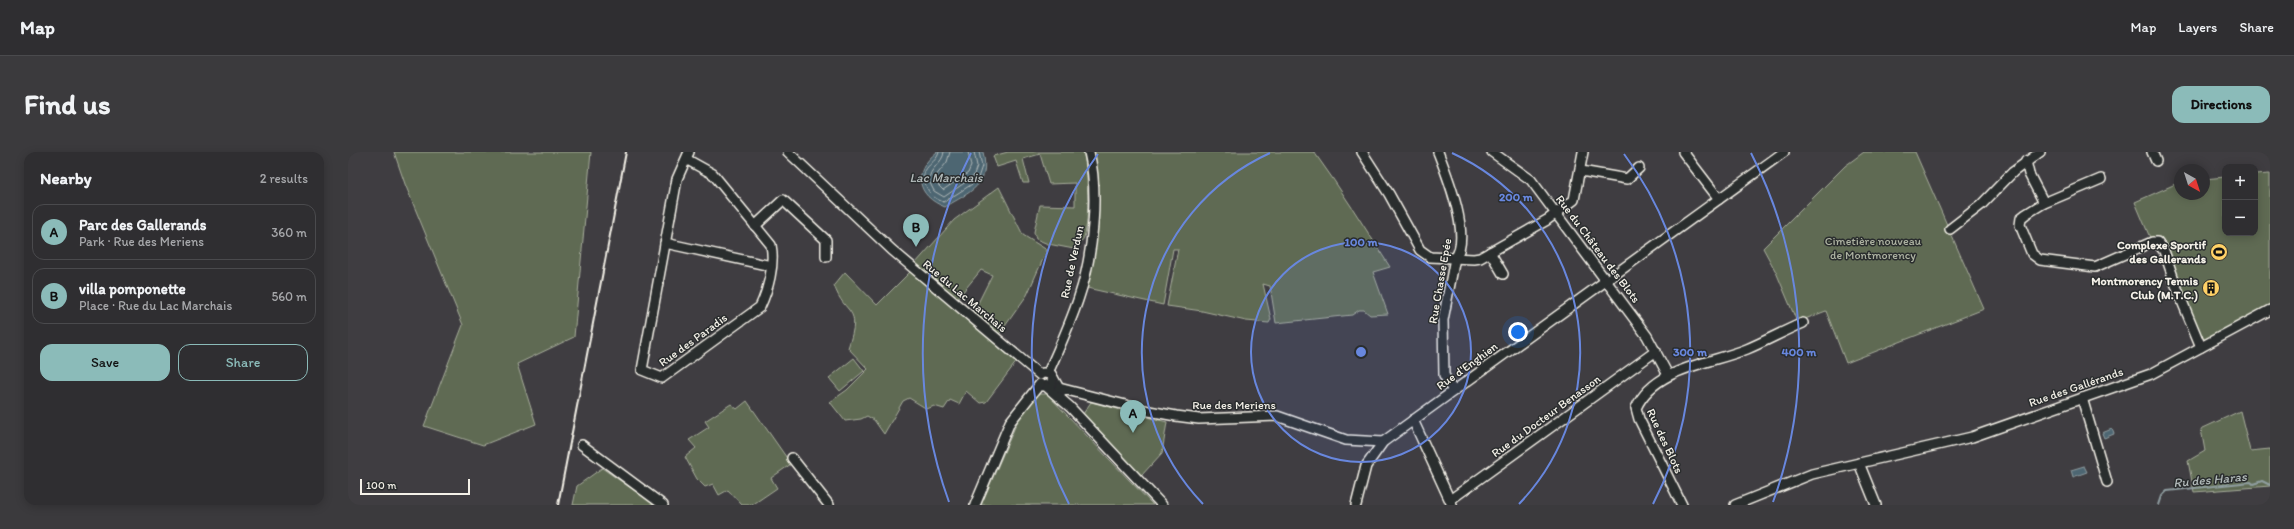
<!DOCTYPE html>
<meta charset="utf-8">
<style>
:root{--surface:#2f2e31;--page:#3b3a3d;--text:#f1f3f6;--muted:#a7a8ab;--line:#4a4a4d;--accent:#8bbbb9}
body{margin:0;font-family:Itim,sans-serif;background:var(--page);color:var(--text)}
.controls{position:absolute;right:12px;top:12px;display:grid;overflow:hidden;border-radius:8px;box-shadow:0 2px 10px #0003}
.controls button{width:36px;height:36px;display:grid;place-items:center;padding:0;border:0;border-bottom:1px solid var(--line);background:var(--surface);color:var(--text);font:20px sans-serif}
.compass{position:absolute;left:1826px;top:12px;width:36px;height:36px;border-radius:50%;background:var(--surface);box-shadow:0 2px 10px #0003;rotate:141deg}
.scale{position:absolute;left:12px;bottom:10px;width:110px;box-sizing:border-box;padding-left:4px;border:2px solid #f4f1e8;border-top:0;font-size:11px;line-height:14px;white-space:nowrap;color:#f4f1e8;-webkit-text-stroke:3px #2a2d2e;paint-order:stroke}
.you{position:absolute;left:1170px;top:180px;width:14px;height:14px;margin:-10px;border:3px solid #fff;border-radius:50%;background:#1a73e8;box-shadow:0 0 0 6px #1a73e833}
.badge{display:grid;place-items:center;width:26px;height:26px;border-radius:50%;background:var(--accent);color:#111;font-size:13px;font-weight:700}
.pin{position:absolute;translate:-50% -33px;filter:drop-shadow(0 1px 2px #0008)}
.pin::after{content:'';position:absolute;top:21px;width:14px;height:12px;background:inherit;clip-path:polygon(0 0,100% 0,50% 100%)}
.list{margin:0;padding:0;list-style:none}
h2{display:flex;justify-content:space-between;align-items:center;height:52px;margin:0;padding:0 16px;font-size:17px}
h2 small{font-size:13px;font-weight:400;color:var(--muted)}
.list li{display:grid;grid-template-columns:26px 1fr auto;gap:12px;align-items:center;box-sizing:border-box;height:56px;margin:0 8px 8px;padding:0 8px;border:1px solid var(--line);border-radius:12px}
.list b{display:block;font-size:15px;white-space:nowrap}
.list p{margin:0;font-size:13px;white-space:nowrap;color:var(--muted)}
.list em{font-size:13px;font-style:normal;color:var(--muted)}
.actions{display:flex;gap:8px;padding:12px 16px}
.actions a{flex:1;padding:9px 0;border:1px solid var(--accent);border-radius:12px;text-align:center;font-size:14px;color:var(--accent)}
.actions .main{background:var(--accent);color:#111}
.map{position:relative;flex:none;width:1922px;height:353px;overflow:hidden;border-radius:12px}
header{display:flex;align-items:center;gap:24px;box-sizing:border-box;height:56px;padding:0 20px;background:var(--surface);border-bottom:1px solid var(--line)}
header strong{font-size:19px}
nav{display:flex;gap:22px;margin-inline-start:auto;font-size:14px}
.intro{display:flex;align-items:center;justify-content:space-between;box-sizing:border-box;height:96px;padding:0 24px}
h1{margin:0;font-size:28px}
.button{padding:10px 18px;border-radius:12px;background:var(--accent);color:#111;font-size:14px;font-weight:700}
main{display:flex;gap:24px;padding:0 24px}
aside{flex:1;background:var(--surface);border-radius:12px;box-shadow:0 2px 10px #0003}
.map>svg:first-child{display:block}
.green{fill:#5e6b52;stroke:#a9ae9d}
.water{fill:#4d6672;stroke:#909ea1}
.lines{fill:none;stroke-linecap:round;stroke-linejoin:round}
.shore{stroke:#b1b9b9;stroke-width:1}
.stream{stroke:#909ea1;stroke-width:2}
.minor-casing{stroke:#f4f1e8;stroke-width:12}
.minor{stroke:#2a2d2e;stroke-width:9}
.rail{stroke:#f4f1e8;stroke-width:2}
.ring{fill:none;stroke:#6887de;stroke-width:2}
.labels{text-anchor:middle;stroke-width:3;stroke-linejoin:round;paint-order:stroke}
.park-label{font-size:12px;fill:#b0b5a4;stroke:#2a2d2e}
.poi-label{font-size:12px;font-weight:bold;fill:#f4f1e8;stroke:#2a2d2e;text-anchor:end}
.street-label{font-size:12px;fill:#f4f1e8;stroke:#2a2d2e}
.water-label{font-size:13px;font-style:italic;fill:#b1b9b9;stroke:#2a2d2e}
.centre{fill:#6887de;stroke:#2a2d2e;stroke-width:2}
.ring-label{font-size:12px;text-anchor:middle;font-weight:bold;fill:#6887de;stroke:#2a2d2e;stroke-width:3;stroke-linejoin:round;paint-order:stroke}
</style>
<header>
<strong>Map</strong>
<nav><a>Map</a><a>Layers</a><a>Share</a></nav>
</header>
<div class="intro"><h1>Find us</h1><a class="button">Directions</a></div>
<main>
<aside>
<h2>Nearby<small>2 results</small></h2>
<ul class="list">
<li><span class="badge">A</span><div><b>Parc des Gallerands</b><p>Park · Rue des Meriens</p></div><em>360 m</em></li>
<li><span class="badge">B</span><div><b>villa pomponette</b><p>Place · Rue du Lac Marchais</p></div><em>560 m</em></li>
</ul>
<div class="actions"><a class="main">Save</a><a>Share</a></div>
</aside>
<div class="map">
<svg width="1922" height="353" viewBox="0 0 1922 353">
<rect width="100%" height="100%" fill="#3f3d41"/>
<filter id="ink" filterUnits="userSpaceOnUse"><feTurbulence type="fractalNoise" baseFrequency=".025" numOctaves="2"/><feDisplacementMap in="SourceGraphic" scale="8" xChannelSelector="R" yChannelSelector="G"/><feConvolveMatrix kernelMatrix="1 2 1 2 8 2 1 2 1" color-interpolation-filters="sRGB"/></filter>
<g filter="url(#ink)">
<g class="green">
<polygon points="46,0 243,0 226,185 169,212 188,272 135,293 76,274 115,173 57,32"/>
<path d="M660 0H735C740 16 742 68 736 85 735 89 731 91 727 93L726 97 700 92 688 87 686 80 692 53 727 54V31L701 32 692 2 675 7 681 31H675L668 9 649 15 645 4Z"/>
<path d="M744 0H966C993 37 1017 76 1042 115L1025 120 1040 162 1022 163 1016 158H1011L1004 163 928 171 922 134 915 132 923 167 921 171 898 169 854 159 819 154 830 97H825L815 153 739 136 749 83V43Z"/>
<polygon points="1516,0 1567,0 1636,157 1498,211 1478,159 1449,170 1428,120 1415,96 1497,14"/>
<path d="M1922 22V156L1855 189C1849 176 1843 162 1837 149 1829 130 1828 99 1810 87L1803 88 1787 50 1832 30V42H1856V27L1877 25V81H1907V23Z"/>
<polygon points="651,35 675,83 699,98 679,143 650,184 625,161 644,123 633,118 609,147 567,112 606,68"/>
<path d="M497 120 529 153 562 120 669 209 638 250 632 251 618 239 611 252 602 248 596 257 586 254 579 257 561 246 555 249 536 282 526 268 519 264 513 267 497 269 482 250 499 238 520 217 500 196C515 152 497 166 486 133Z"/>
<polygon points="506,206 516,219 492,239 481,226"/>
<polygon points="689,242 699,242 805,353 633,353 670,268"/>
<polygon points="399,249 443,312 423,326 429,336 404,353 394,353 380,338 371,343 365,332 357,335 349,327 337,305 348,296 341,288 361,275 357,269 383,252 389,257"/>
<polygon points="743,250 819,270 814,301 793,324 735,262"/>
<polygon points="1892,259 1902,299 1922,297 1922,334 1846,340 1840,309 1857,299 1853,277"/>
<polygon points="254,316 307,353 225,353 229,334"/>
</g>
<g class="water">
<path d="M589 0H635C643 33 622 40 597 55 568 44 564 19 589 0Z"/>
<polygon points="1764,277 1766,282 1756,286 1754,281"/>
<polygon points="1736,314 1739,320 1725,325 1723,318"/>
</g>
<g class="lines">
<g class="shore">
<path d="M591 0C589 13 568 14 579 36 583 44 589 48 596 50L629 29 634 14 631 0"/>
<path d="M596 0C595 12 581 15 581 29L586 39 596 45 625 25 629 14 626 0"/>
<polyline points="602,0 599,10 587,25 591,34 595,38 620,21 623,14 620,0"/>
</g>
<polyline class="stream" points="1811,353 1814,344 1819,339 1903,330 1905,332 1914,329 1922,333"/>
<g class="minor-casing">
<g id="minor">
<polyline points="440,0 544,98 692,223"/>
<polyline points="1014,0 1041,42 1072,98 1082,105 1126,107 1132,106 1199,68 1226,48 1235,0"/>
<path d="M1090 0C1099 23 1124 85 1107 106L1095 168 1096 223 1105 239"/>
<polyline points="1144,0 1183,28 1299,184 1320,223"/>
<polyline points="1335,0 1371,47"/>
<polyline points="1804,0 1808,9"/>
<path d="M338 7 365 22 423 93C427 113 420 138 412 155L314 226 294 218 329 27 341 0"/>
<polyline points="1678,9 1681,22 1696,51 1678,62 1673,66 1672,73 1684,102 1692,108 1747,115 1804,90 1809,90 1816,99 1831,142 1853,195"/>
<polyline points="1233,19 1279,27 1291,16"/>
<polyline points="1696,51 1753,27"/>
<polyline points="407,74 435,48 478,88 478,105"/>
<polyline points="1602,77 1633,53 1665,20 1692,0"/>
<polyline points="317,91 423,114"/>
<polyline points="1142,100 1155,122"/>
<polyline points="695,221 703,222 713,240"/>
<path d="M700 221C711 196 723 170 731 145 745 104 751 42 741 0"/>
<polyline points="695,234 703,232 705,226"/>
<polyline points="699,235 722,255 814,353"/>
<polyline points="711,236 801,259 828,264 851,267 929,264 998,288 1035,290"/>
<polyline points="1734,246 1759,330"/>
<polyline points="1065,268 1104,353"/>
<polyline points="234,293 315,353"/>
<polyline points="444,306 481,353"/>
<polyline points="1511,311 1528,353"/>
<polyline points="1102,348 1308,199"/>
<polyline points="627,353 662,270 692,232"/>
<polyline points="1008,353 1018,314 1035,290 1436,0"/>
<path d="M1334 353 1291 267 1288 256C1307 215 1362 212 1399 197 1418 189 1436 179 1455 171"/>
<polyline points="1387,353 1464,322 1624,285 1803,222 1922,158"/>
</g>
</g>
<use href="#minor" class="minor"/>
<polyline class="rail" points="210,353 278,0"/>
</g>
</g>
<circle cx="1013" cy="200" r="110" fill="#6887de" fill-opacity=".12"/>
<g class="ring">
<circle cx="1013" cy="200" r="110"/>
<path d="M855 352A219 219 0 0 1 922 1M1104 1A219 219 0 0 1 1171 352"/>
<path d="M721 352A329 329 0 0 1 750 2M1276 2A329 329 0 0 1 1305 352"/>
<path d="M601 350A438 438 0 0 1 623 1M1403 1A438 438 0 0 1 1425 350"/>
</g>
<defs>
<g id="stadium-disc" transform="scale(0.9)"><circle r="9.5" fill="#ffd166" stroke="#2a2d2e"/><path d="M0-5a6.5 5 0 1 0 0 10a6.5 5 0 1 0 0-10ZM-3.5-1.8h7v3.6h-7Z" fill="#111"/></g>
<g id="building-disc" transform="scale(0.9)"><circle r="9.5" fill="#ffd166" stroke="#2a2d2e"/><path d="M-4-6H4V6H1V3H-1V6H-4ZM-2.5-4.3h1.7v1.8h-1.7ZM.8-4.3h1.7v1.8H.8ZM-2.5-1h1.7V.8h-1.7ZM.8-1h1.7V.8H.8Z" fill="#111"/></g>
</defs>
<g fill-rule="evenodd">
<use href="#stadium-disc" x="1871" y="100"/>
<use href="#building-disc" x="1863" y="136"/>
</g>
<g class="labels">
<g class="park-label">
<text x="1525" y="93">Cimetière nouveau<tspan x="1525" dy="14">de Montmorency</tspan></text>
</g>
<g class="poi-label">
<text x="1858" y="97">Complexe Sportif<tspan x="1858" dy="14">des Gallerands</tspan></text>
<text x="1850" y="133">Montmorency Tennis<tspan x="1850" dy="14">Club (M.T.C.)</tspan></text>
</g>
<g class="street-label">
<text transform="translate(1250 97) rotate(53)" y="4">Rue du Château des Blots</text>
<text transform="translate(724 110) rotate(-78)" y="4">Rue de Verdun</text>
<text transform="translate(1092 129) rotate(-80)" y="4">Rue Chasse Epée</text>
<text transform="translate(617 144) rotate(40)" y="4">Rue du Lac Marchais</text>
<text transform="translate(345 188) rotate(-36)" y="4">Rue des Paradis</text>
<text transform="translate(1119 214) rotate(-36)" y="4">Rue d'Enghien</text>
<text transform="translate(1728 235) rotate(-19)" y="4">Rue des Gallérands</text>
<text x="886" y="257">Rue des Meriens</text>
<text transform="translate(1198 264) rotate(-36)" y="4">Rue du Docteur Benasson</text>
<text transform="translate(1317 289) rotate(65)" y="4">Rue des Blots</text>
</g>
<g class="water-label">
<text x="598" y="30">Lac Marchais</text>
<text transform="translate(1862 327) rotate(-5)" y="5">Ru des Haras</text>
</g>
</g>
<circle cx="1013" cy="200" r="6" class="centre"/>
<g class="ring-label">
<text x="1168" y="49">200 m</text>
<text x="1013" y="94">100 m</text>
<text x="1342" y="204">300 m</text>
<text x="1451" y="204">400 m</text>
</g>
</svg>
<div class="controls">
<button>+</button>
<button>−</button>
</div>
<svg class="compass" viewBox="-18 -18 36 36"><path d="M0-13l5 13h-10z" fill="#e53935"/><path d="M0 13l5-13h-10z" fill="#a7a8ab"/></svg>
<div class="scale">100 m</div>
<div class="you"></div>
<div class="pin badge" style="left:785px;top:281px">A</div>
<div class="pin badge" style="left:568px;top:95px">B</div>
</div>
</main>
